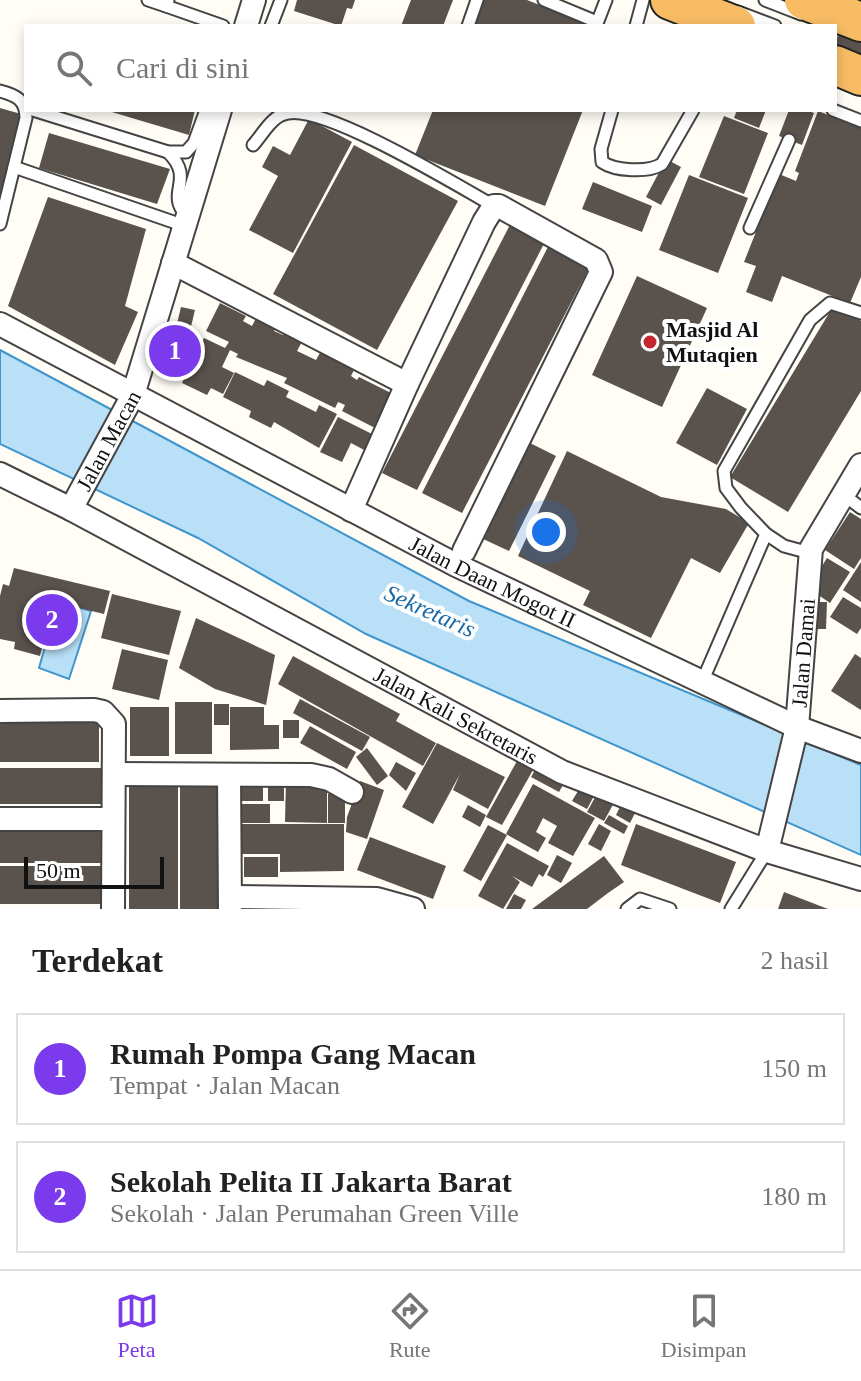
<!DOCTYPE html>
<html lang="id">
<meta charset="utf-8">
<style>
:root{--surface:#fff;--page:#f6f6f6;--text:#222;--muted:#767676;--line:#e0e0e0;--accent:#7c3aed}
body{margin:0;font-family:Georgia,serif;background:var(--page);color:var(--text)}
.scale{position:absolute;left:24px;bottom:20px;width:140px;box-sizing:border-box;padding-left:8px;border:4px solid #111;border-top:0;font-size:22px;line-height:28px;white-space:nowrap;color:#111;-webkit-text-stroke:6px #fff;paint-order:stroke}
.you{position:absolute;left:546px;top:532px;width:28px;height:28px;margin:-20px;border:6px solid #fff;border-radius:50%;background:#1a73e8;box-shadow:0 0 0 12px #1a73e833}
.badge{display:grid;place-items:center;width:52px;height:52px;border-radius:50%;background:var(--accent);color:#fff;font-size:26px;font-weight:700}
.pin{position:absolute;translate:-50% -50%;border:4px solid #fff;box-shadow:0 2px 8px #0006}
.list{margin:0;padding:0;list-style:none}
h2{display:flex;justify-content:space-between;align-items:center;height:104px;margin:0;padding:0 32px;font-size:34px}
h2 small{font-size:26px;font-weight:400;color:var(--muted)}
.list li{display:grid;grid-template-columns:52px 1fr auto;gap:24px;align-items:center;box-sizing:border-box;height:112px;margin:0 16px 16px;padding:0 16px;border:2px solid var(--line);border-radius:0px}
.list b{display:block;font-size:30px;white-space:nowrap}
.list p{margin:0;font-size:26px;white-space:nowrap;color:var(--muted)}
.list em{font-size:26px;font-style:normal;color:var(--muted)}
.icon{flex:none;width:44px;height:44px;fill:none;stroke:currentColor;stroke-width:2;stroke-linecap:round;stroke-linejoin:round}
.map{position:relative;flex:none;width:861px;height:909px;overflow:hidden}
.search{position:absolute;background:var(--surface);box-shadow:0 4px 12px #0003;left:24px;right:24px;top:24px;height:88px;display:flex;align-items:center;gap:20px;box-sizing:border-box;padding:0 28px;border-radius:0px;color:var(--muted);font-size:30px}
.sheet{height:360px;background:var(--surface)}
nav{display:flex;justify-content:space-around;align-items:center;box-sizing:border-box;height:112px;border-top:2px solid var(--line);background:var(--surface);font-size:22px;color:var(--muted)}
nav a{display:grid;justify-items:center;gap:4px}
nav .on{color:var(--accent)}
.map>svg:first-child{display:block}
.water{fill:#b9e0f7;stroke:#3f96cf;stroke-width:2}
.building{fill:#5a524d}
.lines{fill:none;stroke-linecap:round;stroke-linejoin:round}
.service-casing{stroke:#444;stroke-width:15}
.minor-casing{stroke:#444;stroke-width:26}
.trunk-casing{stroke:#222;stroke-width:42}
.service{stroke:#fff;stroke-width:11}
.minor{stroke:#fff;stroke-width:22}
.trunk{stroke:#f7bc64;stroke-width:38}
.poi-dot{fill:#c4262e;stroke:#fff;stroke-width:3}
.labels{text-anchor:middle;stroke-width:8;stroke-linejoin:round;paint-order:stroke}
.poi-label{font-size:22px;font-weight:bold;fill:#111;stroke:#fff;text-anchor:start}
.street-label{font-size:22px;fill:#111;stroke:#fff}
.water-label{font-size:24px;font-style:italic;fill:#1768a6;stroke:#fff}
</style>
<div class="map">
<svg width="861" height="909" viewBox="0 0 861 909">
<rect width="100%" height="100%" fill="#fffdf5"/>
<g class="water">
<polygon points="0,350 469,601 861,765 861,855 366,634 198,538 0,444"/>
<polygon points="58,601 91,611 69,679 39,668"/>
</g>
<g class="building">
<polygon points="297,0 355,0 352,9 347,8 341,26 294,11"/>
<polygon points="411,0 453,0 443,26 401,26"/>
<polygon points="482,0 527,0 593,26 471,26"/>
<polygon points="839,30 861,39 861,57 835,46"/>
<polygon points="0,108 21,114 1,194 0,194"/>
<polygon points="105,110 195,110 189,135"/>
<polygon points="433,110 583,110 545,206 415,155"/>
<polygon points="737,110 766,110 759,128 734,118"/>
<polygon points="789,110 806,110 814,113 802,145 779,136"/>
<polygon points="818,111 861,128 861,277 850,303 782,276 772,302 746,292 756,266 744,262 779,174 796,181 799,173 795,171"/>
<polygon points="724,116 768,133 744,194 699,177"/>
<polygon points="309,119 352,142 293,253 249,230 278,176 262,167 273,146 290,155"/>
<polygon points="49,133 170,169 157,204 39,168"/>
<polygon points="354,145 458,201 377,350 273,294"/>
<polygon points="666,159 681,167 661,205 646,197"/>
<polygon points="689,175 748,198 718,273 659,250"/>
<polygon points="593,182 652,206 642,232 582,209"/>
<polygon points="48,197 146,229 125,306 138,312 115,365 8,306"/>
<polygon points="513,219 548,236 417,490 382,473"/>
<polygon points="551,241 592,262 462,513 422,493"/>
<polygon points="637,276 707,308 662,407 592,375"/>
<polygon points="220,303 246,316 243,321 252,326 259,312 279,322 274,331 283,335 287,327 305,336 297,351 316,360 322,349 356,366 351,376 357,380 359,377 393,394 375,428 342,411 345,405 338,402 335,408 284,383 287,378 236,357 238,354 230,350 222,367 234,373 223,394 211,388 207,395 182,383 204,338 225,348 229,342 206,331"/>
<polygon points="834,305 861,321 861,391 788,512 730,477"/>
<polygon points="181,307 195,310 189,335 175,332"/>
<polygon points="171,335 186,339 179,367 164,363"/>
<polygon points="235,372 264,386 267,380 289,391 286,397 316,412 319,405 337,414 319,448 274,422 271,428 249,417 251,411 223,397"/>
<polygon points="707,388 747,409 717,465 676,443"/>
<polygon points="338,417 376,436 368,452 351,443 342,462 320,452"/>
<polygon points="528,442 556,456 509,551 481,538"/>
<polygon points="567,451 661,497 726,509 749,523 720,573 691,558 651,638 583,605 590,591 518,556"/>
<polygon points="850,512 861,519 861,558 854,569 825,550"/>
<polygon points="827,558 850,572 830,603 814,592 821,581 815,577"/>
<polygon points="861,562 861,602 843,590"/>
<polygon points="14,568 110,591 104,614 54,602 40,656 14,649 15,642 0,639 0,596 3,584 9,586"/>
<polygon points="112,594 181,611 169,655 101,638"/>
<polygon points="843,597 861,608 861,628 857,634 830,617"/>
<polygon points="816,602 827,602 826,629 815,629"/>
<polygon points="196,618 275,655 266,705 215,689 179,668"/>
<polygon points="122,649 168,660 159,700 112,689"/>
<polygon points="855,654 861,658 861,710 831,691"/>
<polygon points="293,656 400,714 396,721 436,743 423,766 278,684"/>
<polygon points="300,699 370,737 362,751 293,713"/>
<rect x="175" y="702" width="37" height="52"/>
<rect x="214" y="704" width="15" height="21"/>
<rect x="130" y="707" width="39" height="49"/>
<polygon points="230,707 264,707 264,725 279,725 279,749 230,750"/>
<rect x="0" y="720" width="99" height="42"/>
<rect x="283" y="720" width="16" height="18"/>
<polygon points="310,726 356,752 347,769 300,743"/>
<polygon points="437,743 505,777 488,809 453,790 460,774 433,824 402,807"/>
<polygon points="367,748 388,776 377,785 356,757"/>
<polygon points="517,761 533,770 502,825 486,817"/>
<polygon points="396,762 416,773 406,791 389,775"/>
<polygon points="539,763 567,778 559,792 531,777"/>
<rect x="0" y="768" width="101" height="36"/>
<rect x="268" y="775" width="16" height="26"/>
<rect x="242" y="776" width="21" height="25"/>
<rect x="180" y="778" width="45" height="131"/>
<polygon points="286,779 327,779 327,823 285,822"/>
<rect x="129" y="781" width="49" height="128"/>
<polygon points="360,781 384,790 367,839 346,832 347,817"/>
<polygon points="533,784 595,818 573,856 548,843 557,826 543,818 536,832 546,838 538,852 506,834"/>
<polygon points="581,786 595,794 587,809 572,801"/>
<polygon points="598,792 615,801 604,821 587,812"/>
<rect x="328" y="794" width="17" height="29"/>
<polygon points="622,803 636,811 630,823 616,815"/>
<rect x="238" y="804" width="32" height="19"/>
<polygon points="468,805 486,815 480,827 462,817"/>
<polygon points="609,815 628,826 624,834 604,823"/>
<rect x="0" y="823" width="101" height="40"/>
<polygon points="242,824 344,824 344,871 280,872 280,854 242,854"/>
<polygon points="599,824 611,831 601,851 588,844"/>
<polygon points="636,824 736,862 720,903 621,865"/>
<polygon points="488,825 507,835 481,881 463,871"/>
<polygon points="370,837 446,866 433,899 357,870"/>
<polygon points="507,843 549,866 543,877 539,874 532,887 512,876 520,882 503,909 478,896"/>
<polygon points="557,855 572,863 561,883 547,875"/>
<polygon points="604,856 624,882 608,893 587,909 532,909"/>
<rect x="244" y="857" width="34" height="20"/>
<rect x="0" y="866" width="102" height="38"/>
<polygon points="784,892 828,909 778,909"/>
<polygon points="514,894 526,900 521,909 506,909"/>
</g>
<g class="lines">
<g class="service-casing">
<g id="service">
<polyline points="148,0 166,6"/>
<polyline points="168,0 166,6 223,26"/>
<polyline points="544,0 597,22"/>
<polyline points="765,0 801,14"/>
<polyline points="738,12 775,26"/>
<polyline points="271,26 281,0"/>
<polyline points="468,26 477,0"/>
<polyline points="596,26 606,0"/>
<polyline points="636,26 643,0"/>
<path d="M0 91C16 95 26 100 26 118L0 224"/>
<polyline points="33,110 168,152 186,152 194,143 206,110"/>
<path d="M612 110 601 149 602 162C615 171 648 173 662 164L693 110"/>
<polyline points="833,110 861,121"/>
<path d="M253 145C263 134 272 115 288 113 327 106 455 184 494 206"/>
<path d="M168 152C196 180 165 192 186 215"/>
<polyline points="14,167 185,226"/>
<polyline points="750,228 789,140"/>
<polyline points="844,495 861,508"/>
<polyline points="810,553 784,546 766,534 741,508 726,488 724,471 810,320 830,303 861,313"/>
<polyline points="702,682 766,534"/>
<polyline points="627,909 640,899 670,909"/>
<polyline points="731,909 767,851"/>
</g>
</g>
<g class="minor-casing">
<g id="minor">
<polyline points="246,26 254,0"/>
<polyline points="173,263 407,384"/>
<path id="s1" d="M0 324 456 565 797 727 861 751"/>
<path id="s2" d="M0 474 71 509 562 772 767 851 861 879"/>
<path id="s3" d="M71 509 133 395 220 110"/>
<polyline points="351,510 407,384 484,222 494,206 499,206 596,260 601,272 464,551"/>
<polyline points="0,711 94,710 103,712 114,724 113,909"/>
<polyline points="114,774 311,775 329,779 352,792"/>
<polyline points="229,775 230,909"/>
<polyline points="0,819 113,819"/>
<path id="s4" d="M767 851 797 727 811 549 861 465"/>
<polyline points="230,897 377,899 413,909"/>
</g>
</g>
<g class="trunk-casing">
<g id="trunk">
<polyline points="670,0 736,26"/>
<polyline points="804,0 861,22"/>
<polyline points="835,65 861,76"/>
</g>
</g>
<use href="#service" class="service"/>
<use href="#minor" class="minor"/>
<use href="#trunk" class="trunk"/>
</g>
<circle class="poi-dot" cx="650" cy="342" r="8"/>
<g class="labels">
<g class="poi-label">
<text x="666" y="337">Masjid Al<tspan x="666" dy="25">Mutaqien</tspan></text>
</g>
<g class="street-label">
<text dy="8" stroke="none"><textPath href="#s3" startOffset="78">Jalan Macan</textPath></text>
<text dy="8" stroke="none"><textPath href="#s1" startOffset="556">Jalan Daan Mogot II</textPath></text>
<text dy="8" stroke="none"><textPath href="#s4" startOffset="202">Jalan Damai</textPath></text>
<text dy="8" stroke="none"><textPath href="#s2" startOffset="516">Jalan Kali Sekretaris</textPath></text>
</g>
<g class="water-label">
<text transform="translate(430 611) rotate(24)" y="8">Sekretaris</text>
</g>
</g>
</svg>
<div class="scale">50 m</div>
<div class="you"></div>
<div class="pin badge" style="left:175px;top:351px">1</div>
<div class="pin badge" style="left:52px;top:620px">2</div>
<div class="search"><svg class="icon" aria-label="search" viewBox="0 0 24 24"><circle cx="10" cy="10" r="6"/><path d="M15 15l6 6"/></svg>Cari di sini</div>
</div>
<section class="sheet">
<h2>Terdekat<small>2 hasil</small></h2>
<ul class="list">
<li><span class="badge">1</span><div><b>Rumah Pompa Gang Macan</b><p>Tempat · Jalan Macan</p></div><em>150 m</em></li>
<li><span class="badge">2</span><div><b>Sekolah Pelita II Jakarta Barat</b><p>Sekolah · Jalan Perumahan Green Ville</p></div><em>180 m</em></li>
</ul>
</section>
<nav>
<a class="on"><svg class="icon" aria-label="map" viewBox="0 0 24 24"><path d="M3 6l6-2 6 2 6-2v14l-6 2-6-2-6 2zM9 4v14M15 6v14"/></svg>Peta</a>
<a><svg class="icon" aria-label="directions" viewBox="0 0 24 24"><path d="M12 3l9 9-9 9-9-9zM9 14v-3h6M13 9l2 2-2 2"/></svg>Rute</a>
<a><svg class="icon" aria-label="saved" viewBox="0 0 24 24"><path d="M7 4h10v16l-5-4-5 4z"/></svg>Disimpan</a>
</nav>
